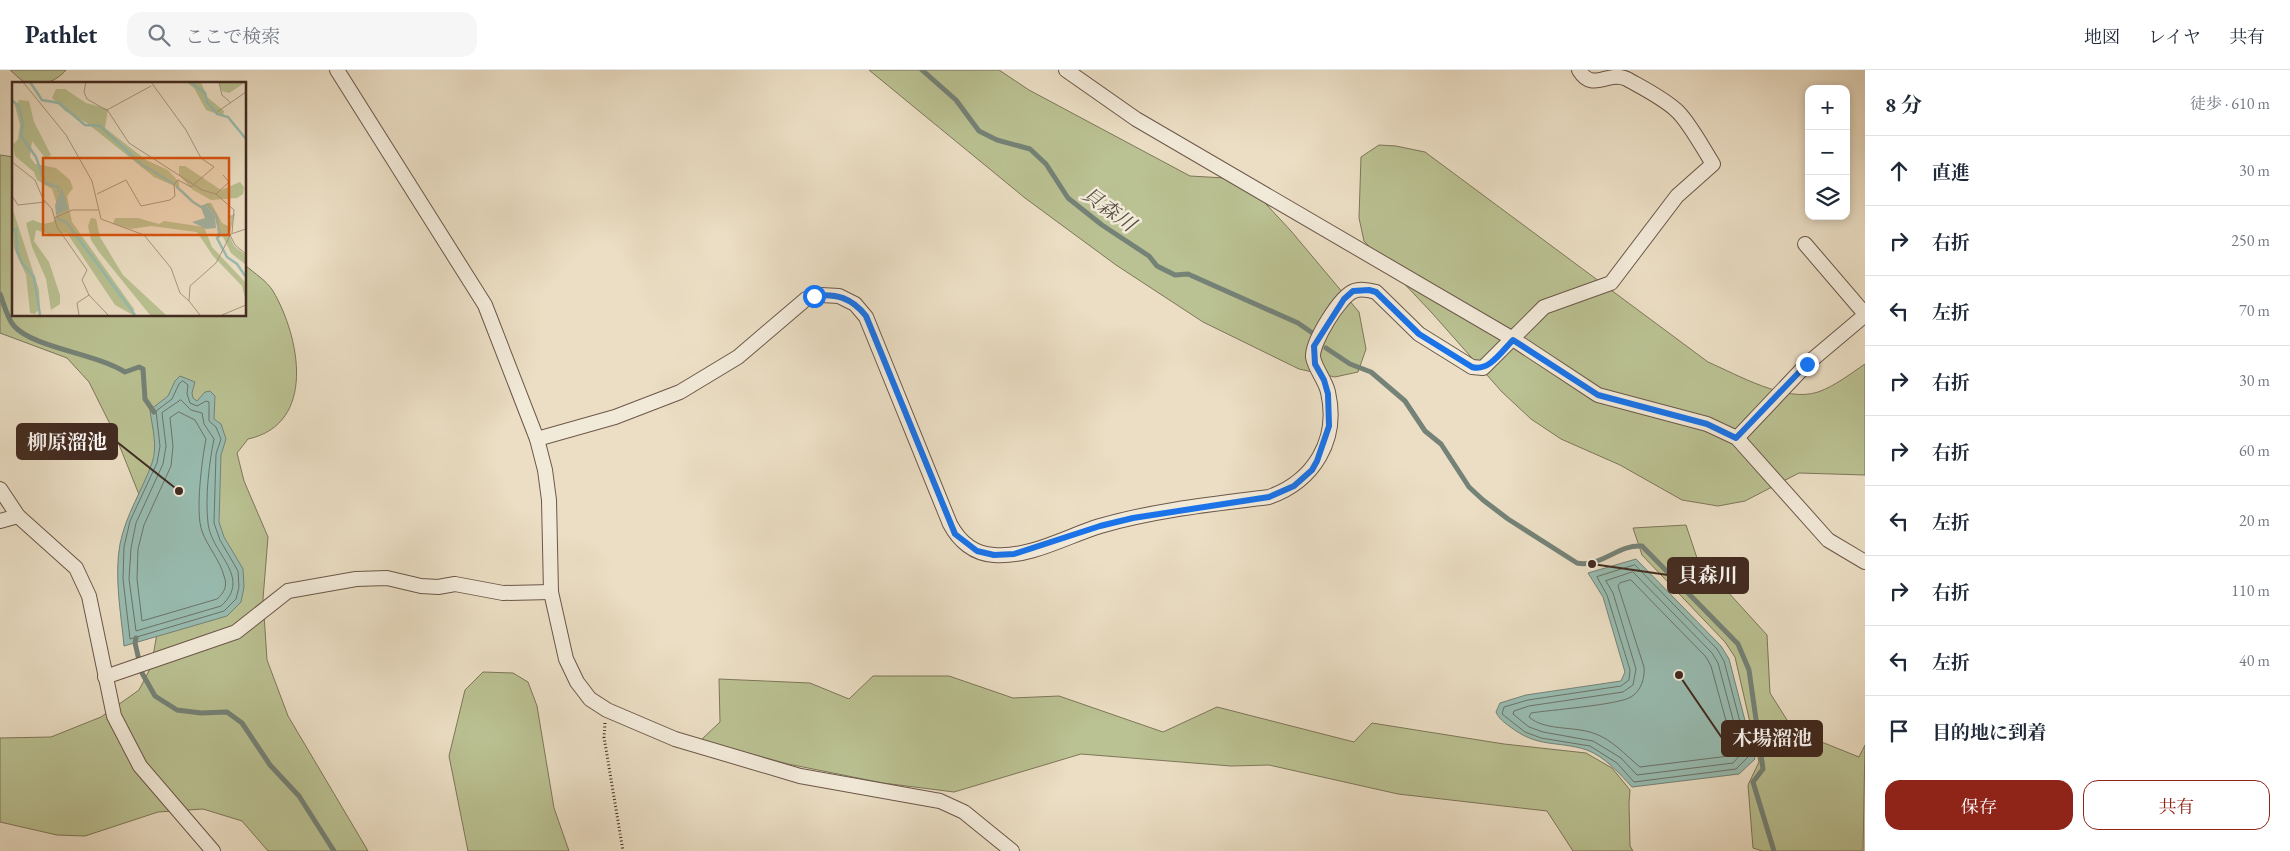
<!DOCTYPE html>
<html lang="ja">
<meta charset="utf-8">
<style>
:root{--surface:#fff;--page:#f6f6f7;--text:#1f2937;--muted:#747a83;--line:#e0e1e3;--accent:#8f2418}
body{margin:0;font-family:"EB Garamond","Noto Serif JP",serif;background:var(--page);color:var(--text)}
.controls{position:absolute;right:15px;top:15px;display:grid;overflow:hidden;border-radius:10px;box-shadow:0 2px 8px #0003}
.controls button{width:45px;height:45px;display:grid;place-items:center;padding:0;border:0;border-bottom:1px solid var(--line);background:var(--surface);color:var(--text);font:25px sans-serif}
.stop{position:absolute;width:15px;height:15px;margin:-11px;border:4px solid #1a73e8;border-radius:50%;background:#fff}
.stop.end{background:#1a73e8;border-color:#fff;box-shadow:0 1px 5px #0008}
.list{margin:0;padding:0;list-style:none}
h2{display:flex;justify-content:space-between;align-items:center;height:65px;margin:0;padding:0 20px;font-size:21px}
h2 small{font-size:16px;font-weight:400;color:var(--muted)}
.list li{display:grid;grid-template-columns:32px 1fr auto;gap:15px;align-items:center;box-sizing:border-box;height:70px;padding:0 20px;border-top:1px solid var(--line)}
.list b{display:block;font-size:19px;white-space:nowrap}
.list em{font-size:16px;font-style:normal;color:var(--muted)}
.actions{display:flex;gap:10px;padding:15px 20px}
.actions a{flex:1;padding:11px 0;border:1px solid var(--accent);border-radius:15px;text-align:center;font-size:18px;color:var(--accent)}
.actions .main{background:var(--accent);color:#fff}
.icon{flex:none;width:28px;height:28px;fill:none;stroke:currentColor;stroke-width:2;stroke-linecap:round;stroke-linejoin:round}
.map{position:relative;flex:none;width:1865px;height:781px;overflow:hidden}
header{display:flex;align-items:center;gap:30px;box-sizing:border-box;height:70px;padding:0 25px;background:var(--surface);border-bottom:1px solid var(--line)}
header strong{font-size:24px}
nav{display:flex;gap:28px;margin-inline-start:auto;font-size:18px}
.search{width:350px;height:45px;background:var(--page);display:flex;align-items:center;gap:12px;box-sizing:border-box;padding:0 18px;border-radius:15px;color:var(--muted);font-size:19px}
main{display:flex}
aside{flex:1;background:var(--surface)}
.map>svg:first-child{display:block}
.green{fill:#bac192;stroke:#7e7659}
.water{fill:#98bcb1;stroke:#758277}
.lines{fill:none;stroke-linecap:round;stroke-linejoin:round}
.shore{stroke:#6c7368;stroke-width:1}
.stream{stroke:#758277;stroke-width:5}
.street-casing{stroke:#6c5749;stroke-width:16}
.path{stroke:#412a20;stroke-width:3;stroke-dasharray:1 2.5;stroke-linecap:butt}
.street{stroke:#f2ead9;stroke-width:14}
.route{stroke:#1a73e8;stroke-width:6}
.labels{text-anchor:middle;stroke-width:5;stroke-linejoin:round;paint-order:stroke}
.water-label{font-size:20px;font-style:italic;fill:#574e44;stroke:#f2ead9}
.inset-river{fill:none;stroke:#98bcb1;stroke-width:2.5}
.inset-road{fill:none;stroke:#a79682;stroke-width:1}
.view{fill:#d7540e;fill-opacity:0.15;stroke:#d7540e;stroke-width:2.5}
.inset-edge{fill:none;stroke:#412a20;stroke-width:2.5}
.leader{fill:none;stroke:#412a20;stroke-width:2}
.callout-dot{fill:#412a20;stroke:#f2ead9;stroke-width:2}
.callout{fill:#412a20;stroke:#412a20;stroke-width:2}
.callout-label{font-size:20px;text-anchor:middle;font-weight:bold;fill:#fff}
</style>
<header>
<strong>Pathlet</strong>
<div class="search"><svg class="icon" aria-label="search" viewBox="0 0 24 24"><circle cx="10" cy="10" r="6"/><path d="M15 15l6 6"/></svg>ここで検索</div>
<nav><a>地図</a><a>レイヤ</a><a>共有</a></nav>
</header>
<main>
<div class="map">
<svg width="1865" height="781" viewBox="0 0 1865 781">
<rect width="100%" height="100%" fill="#ebdec4"/>
<filter id="stains"><feTurbulence type="fractalNoise" baseFrequency=".004" numOctaves="4"/><feColorMatrix values="0 0 0 0 .2 0 0 0 0 .09 0 0 0 0 .02 0 0 0 .5 -.17"/></filter>
<radialGradient id="worn" r=".72"><stop offset=".6" stop-color="#630" stop-opacity="0"/><stop offset="1" stop-color="#630" stop-opacity=".3"/></radialGradient>
<g class="green">
<path d="M10 0H66C58 10 39 19 26 13 20 10 15 4 10 0Z"/>
<polygon points="869,0 999,0 1029,20 1190,106 1225,108 1253,120 1291,161 1359,242 1366,279 1358,302 1335,307 1299,299 1203,252 1116,195 1025,128"/>
<path d="M1379 75 1396 76 1425 82 1708 292C1738 305 1786 333 1818 322 1835 316 1850 304 1865 294V405L1799 403 1745 431 1718 436 1682 430 1620 395 1561 369 1531 349 1502 322 1432 243 1364 171 1359 148 1361 87Z"/>
<path d="M0 85 14 87V245H245V195C254 203 267 211 273 221 300 267 317 354 248 369L237 383 244 411 268 467 263 529 267 590 288 646 368 781H268L242 751 203 739 158 742 85 766 57 765 0 752V668L51 667 101 647 139 620 151 597 158 558 150 452 114 362 89 312 67 288 0 263Z"/>
<polygon points="1686,455 1697,488 1767,565 1770,623 1794,661 1859,687 1865,675 1863,781 1762,781 1753,778 1748,715 1759,692 1735,587 1725,572 1642,485 1633,458"/>
<polygon points="483,602 513,603 528,612 537,636 554,738 569,781 468,781 449,686 465,620"/>
<polygon points="873,606 949,606 1013,628 1059,626 1163,662 1217,637 1354,672 1372,653 1504,674 1586,683 1612,698 1630,720 1629,733 1630,776 1633,781 1573,781 1547,741 1398,724 1269,695 1231,696 1081,684 954,722 883,713 788,694 701,670 720,652 719,609 810,613 849,629"/>
</g>
<g class="water">
<path d="M180 306 195 312 192 323 193 328 197 331 205 322 210 321 215 326 214 349 221 354 226 369 221 385 219 452 224 467 243 499 244 517 241 532 227 546 124 576C121 543 114 507 120 474 126 444 142 421 152 393 158 376 152 357 150 340L168 326 175 311Z"/>
<path d="M1636 489 1721 576 1729 589 1755 689 1739 704 1632 717C1619 703 1605 687 1587 680 1556 670 1539 679 1509 656 1504 652 1499 649 1496 642L1500 633 1526 625 1621 611 1625 602 1603 527 1588 503Z"/>
</g>
<g class="lines">
<g class="shore">
<polygon points="183,311 188,315 187,324 190,333 197,336 206,331 209,332 209,351 216,357 221,369 216,384 214,453 220,470 238,501 239,517 236,529 224,541 130,569 123,509 124,477 130,451 157,393 160,376 156,341 172,329 179,314"/>
<path d="M181 330 191 340 202 343 204 354 214 369C209 393 205 428 208 453 211 484 253 507 221 536L136 561 129 509 131 478 136 453 163 394 166 376 162 343Z"/>
<path d="M179 342 195 350 206 369C202 389 195 443 202 461 207 476 220 490 224 506 228 516 224 523 217 529L142 551 137 509 138 479 144 455 171 396 173 376 170 348Z"/>
<polygon points="1635,495 1717,579 1724,591 1749,686 1736,699 1634,712 1617,693 1590,676 1541,668 1525,662 1502,644 1504,637 1528,630 1621,616 1629,610 1630,600 1607,525 1597,507"/>
<polygon points="1633,502 1712,583 1718,593 1742,683 1733,693 1637,705 1621,688 1593,671 1543,662 1529,657 1513,644 1514,641 1529,636 1623,622 1633,615 1636,599 1613,523 1606,511"/>
<path d="M1631 510 1706 587 1711 596 1734 680 1729 686 1640 697C1625 685 1612 669 1593 663 1573 656 1545 661 1529 647L1531 643C1549 640 1618 635 1631 627 1641 621 1645 608 1644 597L1618 516 1620 513Z"/>
</g>
<g class="stream">
<polyline points="922,0 956,30 979,61 997,70 1030,79 1046,94 1068,128 1102,155 1149,186 1157,196 1175,205 1188,204 1298,253 1311,262"/>
<path d="M0 224C4 234 7 248 14 256 34 278 94 283 125 302L139 297 143 299 145 329 154 342"/>
<path d="M1326 278 1350 294 1371 302 1405 331 1425 361 1441 374 1469 417 1483 430 1508 449 1577 493C1601 498 1618 474 1642 476L1738 574 1749 600 1763 699 1753 712 1774 781"/>
<polyline points="136,568 135,573 142,603 155,626 177,640 201,643 227,642 242,653 270,695 299,726 334,781"/>
</g>
<g class="street-casing">
<g id="street">
<polyline points="337,0 485,235 537,369 545,400 549,430 551,522 566,589 577,612 590,629 607,640 675,669 800,706 940,731 964,742 1012,781"/>
<polyline points="1066,0 1136,49 1513,269 1598,325 1707,354 1737,368 1828,470 1865,492"/>
<polyline points="1805,174 1865,244"/>
<polyline points="1737,368 1807,294 1865,245"/>
<path d="M537 369 615 347 680 322 738 287 806 229 821 225 839 226 855 234 866 247 950 454C959 471 974 484 994 485 1030 488 1067 466 1100 456 1155 440 1213 434 1269 427 1314 411 1339 370 1328 322 1325 309 1315 299 1313 287 1312 272 1340 226 1354 221 1361 218 1369 220 1376 222L1419 264 1472 297 1483 298 1544 237 1611 213 1677 126 1713 94C1704 80 1688 50 1676 40 1663 28 1643 18 1627 9 1608 0 1593 23 1579 0"/>
<polyline points="0,419 18,446 76,498 89,526 114,646 140,696 213,781"/>
<polyline points="0,451 18,446"/>
<polyline points="105,607 236,562 288,521 356,509 387,508 421,516 438,517 455,514 503,523 551,522"/>
</g>
</g>
<polyline class="path" points="605,653 604,667 623,781"/>
<use href="#street" class="street"/>
</g>
<g class="lines">
<path class="route" d="M814 226C836 223 852 228 866 246L955 464 977 481 994 485 1014 484 1100 456 1133 448 1269 427 1294 416 1312 400 1317 391 1329 356 1328 324 1324 310 1315 294 1314 276 1344 229 1353 221 1369 220 1376 222 1419 264 1472 297C1489 302 1502 281 1513 270L1598 325 1707 354 1736 368 1807 294"/>
</g>
<g class="labels">
<g class="water-label">
<text transform="translate(1109 139) rotate(36)" y="7">貝森川</text>
</g>
</g>
<g transform="translate(12 12)">
<rect width="234" height="234" fill="#ebdec4"/>
<path d="M174 0H189L195 15 212 29 211 34 194 28 182 6ZM206 0H234L217 11 210 9ZM44 7H53L74 21 96 27 93 46 134 78 156 88 167 100V106L142 95 75 41 53 29 40 16ZM7 18 17 19 22 40 39 73 34 77 20 59 18 75 23 82 44 86 58 98 61 106 55 114 60 140 122 227 121 233 103 223 55 151 37 152 24 148 22 159 37 180 48 213V222L39 228 34 197 20 165 14 141 21 138 31 142 41 140 47 128 40 107 25 98 22 90 3 74 1 63 6 57 8 43 3 24ZM167 84H173L209 108 228 100 232 105 231 112 225 116 199 118 181 108 167 93ZM194 121H199L210 141 216 144 219 138 217 134 223 132 217 153 222 164 234 173V183L219 171 211 155 206 153 204 134ZM0 125 27 208 28 226 23 232 18 231 14 193 2 166ZM79 136 84 137 88 155 111 193 154 233H138L87 170 79 158 76 144ZM103 136H126L147 142 152 139 192 145 200 165 234 201V220L230 204 201 174 185 150 139 144 119 147 101 142Z" fill="#bac192"/>
<path d="M50 106 56 127 44 133 43 123ZM194 124 203 134 204 146 194 147 180 140 193 136 189 126Z" fill="#98bcb1"/>
<path class="inset-river" d="M18 0 30 18 47 21 73 43 88 44 129 82 162 102M178 0 193 11 195 20 205 32 216 35 234 57M0 18 7 25 11 42 9 54 24 75 33 101 46 105 47 110M164 104 181 120 189 125 195 123 204 133 208 153 205 156 215 175 225 182 234 195M45 136 55 141 123 233M0 148 4 147 5 169 10 181 22 195 28 233"/>
<path class="inset-road" d="M11 0 54 53 80 99 89 137 132 153 159 186 168 211 177 219M74 0 72 10 75 17 96 29 117 61 190 108 204 112 222 128 220 151M207 0 210 13 219 21M95 28 139 4M205 30 234 10M0 80 23 98 31 117 40 127 45 145 75 188 70 198 77 213 96 233M85 112 114 98 129 124 158 118 163 114 162 103 166 98 179 105 202 85 189 76 174 48 139 0M204 112 217 100 211 93M0 114 6 123 33 120M42 136 60 128H86M218 153 223 163 234 172M67 233 65 221 77 213M188 233 177 219 178 204 204 181 219 152 234 147M210 233 234 223"/>
<path class="view" d="M31 76H217V153H31Z"/>
<rect width="234" height="234" class="inset-edge"/>
</g>
<path class="leader" d="M179 421L117 372M1592 494L1668 505M1679 605L1722 668"/>
<g class="callout-dot">
<circle cx="179" cy="421" r="5"/>
<circle cx="1592" cy="494" r="5"/>
<circle cx="1679" cy="605" r="5"/>
</g>
<g class="callout">
<rect x="17" y="354" width="100" height="35" rx="5"/>
<rect x="1668" y="488" width="80" height="35" rx="5"/>
<rect x="1722" y="651" width="100" height="35" rx="5"/>
</g>
<g class="callout-label">
<text x="67" y="379">柳原溜池</text>
<text x="1708" y="512">貝森川</text>
<text x="1772" y="675">木場溜池</text>
</g>
<rect width="100%" height="100%" filter="url(#stains)"/>
<rect width="100%" height="100%" fill="url(#worn)"/>
</svg>
<div class="controls">
<button>+</button>
<button>−</button>
<button><svg class="icon" aria-label="layers" viewBox="0 0 24 24"><path d="M12 4l9 5-9 5-9-5zM3 14l9 5 9-5"/></svg></button>
</div>
<div class="stop" style="left:814px;top:226px"></div>
<div class="stop end" style="left:1807px;top:294px"></div>
</div>
<aside>
<h2>8 分<small>徒歩 · 610 m</small></h2>
<ul class="list">
<li><svg class="icon" aria-label="ahead" viewBox="0 0 24 24"><path d="M12 20V5M6 11l6-6 6 6"/></svg><div><b>直進</b></div><em>30 m</em></li>
<li><svg class="icon" aria-label="right" viewBox="0 0 24 24"><path d="M7 20v-9h11M14 6l5 5-5 5"/></svg><div><b>右折</b></div><em>250 m</em></li>
<li><svg class="icon" aria-label="left" viewBox="0 0 24 24"><path d="M17 20v-9H6M10 6l-5 5 5 5"/></svg><div><b>左折</b></div><em>70 m</em></li>
<li><svg class="icon" aria-label="right" viewBox="0 0 24 24"><path d="M7 20v-9h11M14 6l5 5-5 5"/></svg><div><b>右折</b></div><em>30 m</em></li>
<li><svg class="icon" aria-label="right" viewBox="0 0 24 24"><path d="M7 20v-9h11M14 6l5 5-5 5"/></svg><div><b>右折</b></div><em>60 m</em></li>
<li><svg class="icon" aria-label="left" viewBox="0 0 24 24"><path d="M17 20v-9H6M10 6l-5 5 5 5"/></svg><div><b>左折</b></div><em>20 m</em></li>
<li><svg class="icon" aria-label="right" viewBox="0 0 24 24"><path d="M7 20v-9h11M14 6l5 5-5 5"/></svg><div><b>右折</b></div><em>110 m</em></li>
<li><svg class="icon" aria-label="left" viewBox="0 0 24 24"><path d="M17 20v-9H6M10 6l-5 5 5 5"/></svg><div><b>左折</b></div><em>40 m</em></li>
<li><svg class="icon" aria-label="arrive" viewBox="0 0 24 24"><path d="M6 21V4h12l-3 4 3 4H6"/></svg><div><b>目的地に到着</b></div></li>
</ul>
<div class="actions"><a class="main">保存</a><a>共有</a></div>
</aside>
</main>
